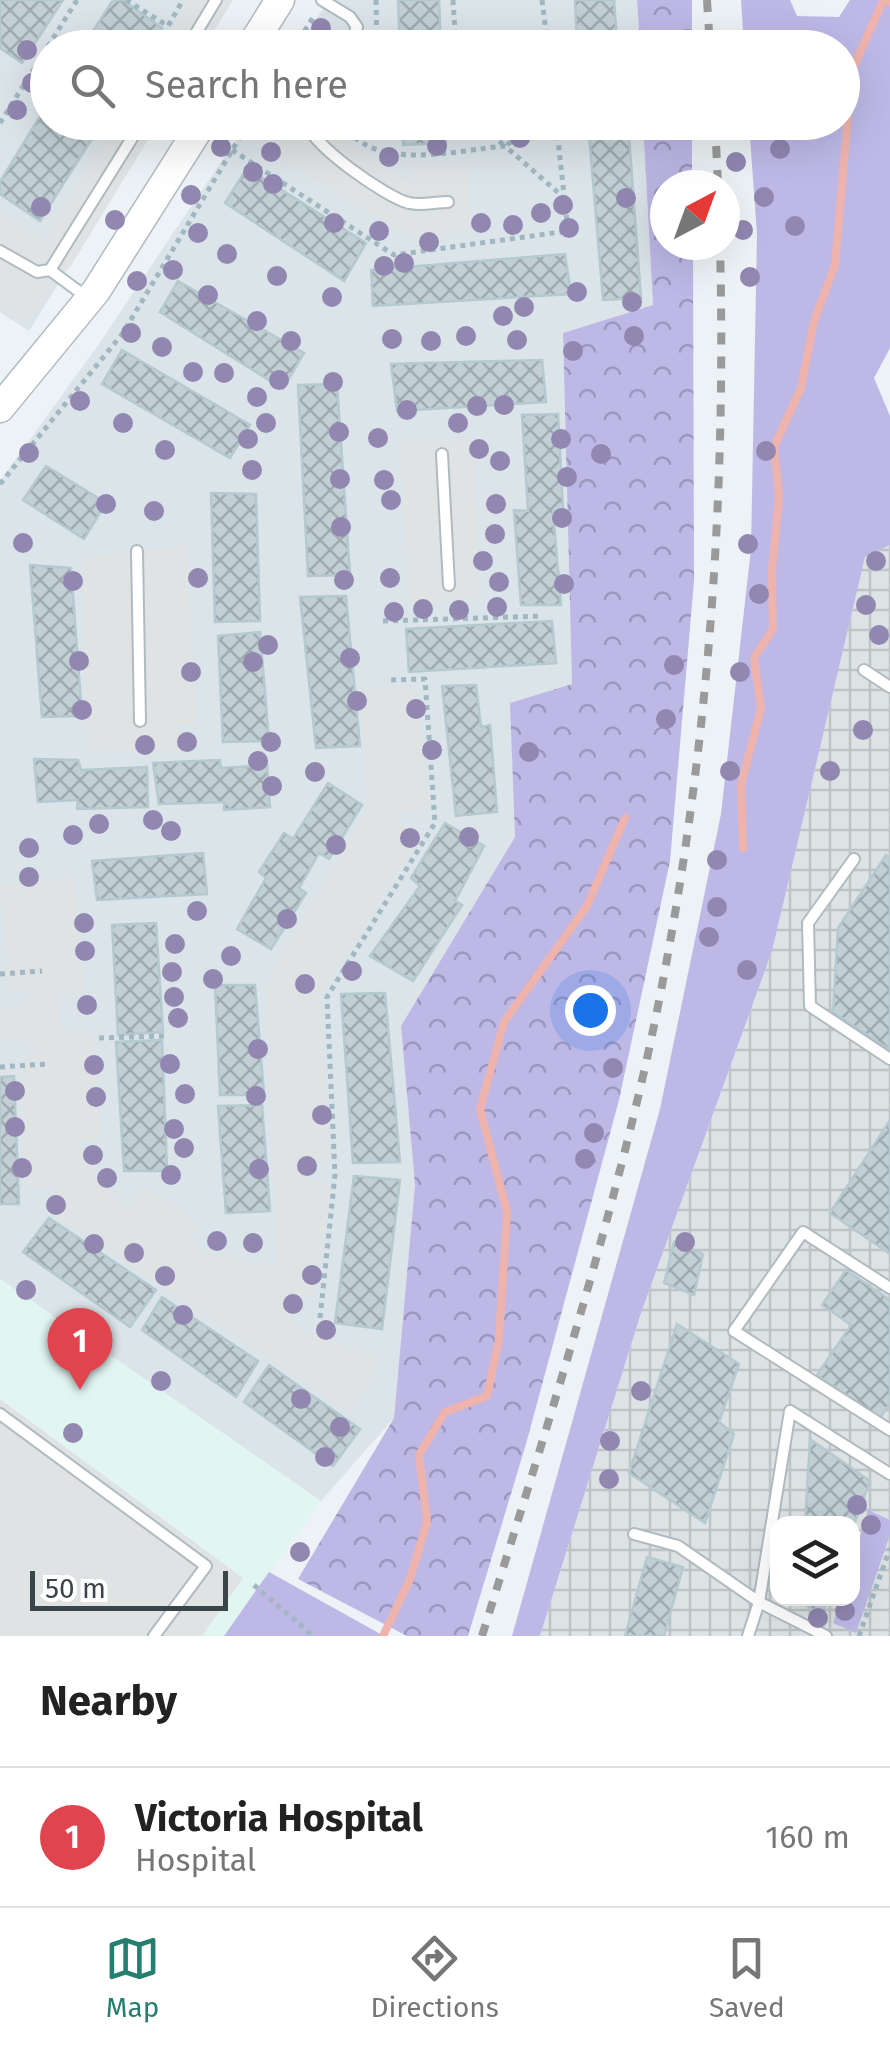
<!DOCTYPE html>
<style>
:root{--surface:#fff;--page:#f6f6f6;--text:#222;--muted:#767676;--line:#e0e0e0;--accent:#257e70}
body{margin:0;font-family:"Fira Sans",sans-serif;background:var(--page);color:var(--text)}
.controls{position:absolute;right:30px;bottom:30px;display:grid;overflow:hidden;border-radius:20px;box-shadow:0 10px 40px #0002}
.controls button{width:90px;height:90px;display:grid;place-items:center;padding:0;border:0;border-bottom:2px solid var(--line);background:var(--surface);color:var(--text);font:50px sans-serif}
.compass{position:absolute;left:650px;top:170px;width:90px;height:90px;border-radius:50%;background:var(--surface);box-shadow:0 10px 40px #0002;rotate:41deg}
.scale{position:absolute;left:30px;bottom:25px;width:198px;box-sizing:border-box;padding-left:10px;border:5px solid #3a454a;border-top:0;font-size:28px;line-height:35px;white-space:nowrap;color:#3a454a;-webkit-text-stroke:8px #fff;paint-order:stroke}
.you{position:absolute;left:590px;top:1010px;width:35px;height:35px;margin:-25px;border:8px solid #fff;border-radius:50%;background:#1a73e8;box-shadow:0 0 0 15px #1a73e833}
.badge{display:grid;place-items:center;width:65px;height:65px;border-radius:50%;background:var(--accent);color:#fff;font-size:32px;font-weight:700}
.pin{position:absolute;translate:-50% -82px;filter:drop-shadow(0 2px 5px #0008)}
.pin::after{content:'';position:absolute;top:52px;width:35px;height:30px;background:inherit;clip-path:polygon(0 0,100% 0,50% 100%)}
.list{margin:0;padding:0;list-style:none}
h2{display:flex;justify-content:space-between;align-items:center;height:130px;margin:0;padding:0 40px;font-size:42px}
h2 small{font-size:32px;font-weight:400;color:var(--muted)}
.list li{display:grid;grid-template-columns:65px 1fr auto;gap:30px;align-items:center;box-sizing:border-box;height:140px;padding:0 40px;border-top:2px solid var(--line)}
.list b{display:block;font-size:38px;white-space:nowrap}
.list p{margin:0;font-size:32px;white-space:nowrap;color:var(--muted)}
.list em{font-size:32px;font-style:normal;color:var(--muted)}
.icon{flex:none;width:55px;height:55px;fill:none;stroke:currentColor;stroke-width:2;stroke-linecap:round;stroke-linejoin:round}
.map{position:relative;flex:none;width:890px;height:1636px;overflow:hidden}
.search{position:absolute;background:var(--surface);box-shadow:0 10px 40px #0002;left:30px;right:30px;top:30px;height:110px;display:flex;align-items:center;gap:25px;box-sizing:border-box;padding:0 35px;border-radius:55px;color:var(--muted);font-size:38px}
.sheet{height:270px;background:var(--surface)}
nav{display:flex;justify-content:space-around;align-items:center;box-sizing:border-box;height:140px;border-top:2px solid var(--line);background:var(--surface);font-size:28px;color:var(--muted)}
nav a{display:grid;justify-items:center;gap:5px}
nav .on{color:var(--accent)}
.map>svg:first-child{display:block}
.residential{fill:#dbe4e9}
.industrial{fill:url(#industrial-grid);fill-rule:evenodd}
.medical{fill:#e1f5f1}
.grass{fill:#beb8e7}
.forest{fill:url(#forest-crowns)}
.parking{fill:#e0e3e4}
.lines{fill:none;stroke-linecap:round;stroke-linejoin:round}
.stream{stroke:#eeb3ad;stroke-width:8}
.building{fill:url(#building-cross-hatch);stroke:#b5c9d1;stroke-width:2.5}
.service-casing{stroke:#afbbc1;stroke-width:14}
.tertiary-casing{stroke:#afbbc1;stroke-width:31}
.path{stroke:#a1b7c2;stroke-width:5;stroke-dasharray:5 5;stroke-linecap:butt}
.service{stroke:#fff;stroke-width:10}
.tertiary{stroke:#fff;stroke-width:28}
.rail{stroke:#9a9a9a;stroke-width:8;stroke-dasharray:12 12;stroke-linecap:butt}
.tree{fill:#9187b1}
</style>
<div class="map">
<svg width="890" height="1636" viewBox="0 0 890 1636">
<defs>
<pattern id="industrial-grid" width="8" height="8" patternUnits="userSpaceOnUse" patternTransform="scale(2.5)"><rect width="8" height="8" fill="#dde3e5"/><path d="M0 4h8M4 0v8" fill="none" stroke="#bec4c6"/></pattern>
<pattern id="forest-crowns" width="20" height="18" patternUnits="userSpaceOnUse" patternTransform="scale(2.5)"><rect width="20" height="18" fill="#beb8e7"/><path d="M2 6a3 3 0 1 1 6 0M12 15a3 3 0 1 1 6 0" fill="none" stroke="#9b97bd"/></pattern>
<pattern id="building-cross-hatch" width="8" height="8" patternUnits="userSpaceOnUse" patternTransform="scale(2.5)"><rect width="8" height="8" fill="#c2d0d6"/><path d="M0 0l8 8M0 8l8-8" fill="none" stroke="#9fabb0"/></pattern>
</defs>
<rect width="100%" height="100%" fill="#ecf2f5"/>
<g class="residential">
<polygon points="0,0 233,0 204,47 48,48 48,122 158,123 29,331 0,312"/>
<polygon points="329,0 637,0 640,47 297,48"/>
<polygon points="247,123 643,123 653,305 563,333 572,684 511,703 515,837 401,1026 415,1185 394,1418 321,1501 0,1279 0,481 99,344"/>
</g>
<path class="industrial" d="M890 545V1636H540L641 1313 772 951 865 556ZM778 1524H852V1598H778Z"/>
<polygon class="medical" points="0,1279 321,1501 225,1636 0,1636"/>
<g class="grass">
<polygon points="741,0 790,0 797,16 839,17 850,0 890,0 890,348 874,378 890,416 890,545 865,557 772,951 641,1313 540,1636 512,1636 660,1109 721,814 751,549 757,234 749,123 842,122 842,48 744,47"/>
<polygon points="868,1510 890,1520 890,1535 856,1633 833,1623 841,1599 852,1598 853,1560"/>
<polygon points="269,1572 384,1636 224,1636"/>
</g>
<g class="forest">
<polygon points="637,0 692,0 692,47 640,47"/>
<polygon points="643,123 692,123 692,185 665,185 665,245 693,245 694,581 670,861 619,1100 526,1444 468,1636 407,1636 298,1579 394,1418 415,1185 401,1026 515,837 510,703 572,684 563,333 653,305"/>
</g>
<g class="parking">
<polygon points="188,0 232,0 203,47 160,48"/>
<polygon points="115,123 158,123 72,264 25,322 0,305 0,214 44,241"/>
<polygon points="270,123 334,123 341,137 415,185 414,167 467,167 472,233 408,235 258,144"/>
<polygon points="399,439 473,439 480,599 410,603"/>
<polygon points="186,545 197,723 177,726 180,751 87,750 82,558"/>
<polygon points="362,687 414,688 431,809 398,811 401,826 421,835 320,996 330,1161 306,1161 306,1180 332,1185 314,1295 288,1295 289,1315 300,1330 377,1358 370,1380 349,1412 49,1210 58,1197 53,1186 27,1186 22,1057 41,1055 25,1039 0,1040 0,1011 28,1004 29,992 10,991 0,883 74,878 84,993 58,993 59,1029 93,1035 101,1138 77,1143 101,1185 119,1201 132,1204 145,1187 198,1224 191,1238 199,1251 277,1268 267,992 272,972 367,811"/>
<polygon points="0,1399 243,1578 202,1636 0,1636"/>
</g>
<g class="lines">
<g class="stream">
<polyline points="743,848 741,785 761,708 754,658 773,629 772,570 779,497 774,447 801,388 814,321 835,265 852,70 883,1 890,2"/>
<polyline points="383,1636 410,1579 427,1522 419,1455 445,1412 487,1396 499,1339 507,1212 480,1109 504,1022 587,906 625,818"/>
</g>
</g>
<g class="building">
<polygon points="0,0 63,0 22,63 0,48"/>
<polygon points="113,0 123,0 162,28 149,48 82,48"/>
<polygon points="398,0 439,0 441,48 400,48"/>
<polygon points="575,0 614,0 617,41 577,43"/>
<polygon points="48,103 48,122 81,122 96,132 40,221 0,194 0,182"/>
<polygon points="402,122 445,122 446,143 403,145"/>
<polygon points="588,122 628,122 641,298 603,300"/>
<polygon points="247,168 366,243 344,281 225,203"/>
<polygon points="565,254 571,294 373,306 371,270"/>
<polygon points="178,281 304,353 283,389 160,312"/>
<polygon points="122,350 250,425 230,458 102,384"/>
<polygon points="542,360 546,402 397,411 391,364"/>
<polygon points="337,384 350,575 308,576 298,385"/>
<polygon points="558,414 563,510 553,511 561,605 521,605 514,510 528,511 522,415"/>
<polygon points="46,466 106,503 84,539 23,500"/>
<polygon points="211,493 256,494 260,621 215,622"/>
<polygon points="30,565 71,568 82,716 42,717"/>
<polygon points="346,596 360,746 316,748 300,597"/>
<polygon points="552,621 556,663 409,672 406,629"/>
<polygon points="260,632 269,741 223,742 218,636"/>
<polygon points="476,685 481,727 490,725 497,812 456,816 442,686"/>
<polygon points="34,759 78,760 81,770 147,767 148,807 77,809 78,800 38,802"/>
<polygon points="220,760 221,768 267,765 270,807 224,810 224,802 159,804 153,763"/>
<polygon points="328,783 362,805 329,859 319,853 299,888 306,893 271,949 237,929 266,878 259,872 284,833 293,839"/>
<polygon points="445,823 484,846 455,901 462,905 413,981 370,956 420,886 411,878"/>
<polygon points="203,853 207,894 97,900 92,861"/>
<polygon points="886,855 890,858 890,1050 833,1012 838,928"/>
<polygon points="156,923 163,1032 118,1035 112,925"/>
<polygon points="215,985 255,985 264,1095 220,1095"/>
<polygon points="385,993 400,1162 353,1163 341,994"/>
<polygon points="162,1040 167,1171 124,1171 116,1042"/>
<polygon points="14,1076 19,1204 0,1204 0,1077"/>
<polygon points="262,1105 270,1211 226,1213 218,1106"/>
<polygon points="890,1120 890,1254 830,1213"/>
<polygon points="354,1176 400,1180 382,1329 335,1323"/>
<polygon points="49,1218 156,1290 130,1327 23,1252"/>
<polygon points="674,1242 703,1254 694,1295 664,1283"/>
<polygon points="846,1270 890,1300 890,1403 880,1418 817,1375 851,1325 822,1305"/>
<polygon points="162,1297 258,1361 236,1397 142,1330"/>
<polygon points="677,1324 739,1364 719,1422 734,1434 705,1523 629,1473"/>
<polygon points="269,1365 360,1429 333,1466 244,1402"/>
<polygon points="810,1439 870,1481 852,1530 852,1524 805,1524"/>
<polygon points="647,1557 683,1567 664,1636 625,1636"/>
<polygon points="801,1598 828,1598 821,1616 801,1601"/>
</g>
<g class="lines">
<g class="service-casing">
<g id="service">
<polyline points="322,0 350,17 357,27 348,48"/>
<polyline points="187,48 216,0"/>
<path d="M307 122C308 143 387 198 409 203 420 206 436 202 448 202"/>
<polyline points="0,251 37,272 50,270 142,122"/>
<polyline points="50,270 89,299"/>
<polyline points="442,454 449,585"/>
<polyline points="137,551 140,721"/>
<polyline points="864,670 890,687"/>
<polyline points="854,859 808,923 810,1006 890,1059"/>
<polyline points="890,1288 803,1232 734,1331 890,1430"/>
<polyline points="0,1414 206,1566 154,1636"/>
<polyline points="634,1534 678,1546 759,1602 748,1636"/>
<polyline points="826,1636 759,1602 790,1411 890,1474"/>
</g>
</g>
<g class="tertiary-casing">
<g id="tertiary">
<polyline points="250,48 280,0"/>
<polyline points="0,408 96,291 203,122"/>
</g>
</g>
<g class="path">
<polyline points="126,0 168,26 183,0"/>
<polyline points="376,0 377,48"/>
<polyline points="453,0 456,48"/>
<polyline points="542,0 548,48"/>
<polyline points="294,48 314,16"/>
<path d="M342 122C372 174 457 150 505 146L562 196"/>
<polyline points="476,122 505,146 542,122"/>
<polyline points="0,123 77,0"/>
<polyline points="232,150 394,255 568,231 556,122"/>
<polyline points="0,484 123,333 249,122"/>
<polyline points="383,621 543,616"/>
<polyline points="0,974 42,971"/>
<polyline points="99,1038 165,1036"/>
<polyline points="0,1067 47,1064"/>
<polyline points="320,1318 335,1175 327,997 435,823 425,679 387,680"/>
<polyline points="254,1585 313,1636"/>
<polyline points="859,1636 890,1548"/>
</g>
<use href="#service" class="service"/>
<use href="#tertiary" class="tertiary"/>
<g class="rail">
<polyline points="707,0 710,48"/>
<polyline points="715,122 718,185"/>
<path d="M482 1636C541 1446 602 1257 646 1063 705 795 727 519 720 245"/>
</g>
</g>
<g class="tree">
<circle cx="321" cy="28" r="10"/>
<circle cx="27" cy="50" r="10"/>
<circle cx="32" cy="83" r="10"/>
<circle cx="17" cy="110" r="10"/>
<circle cx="520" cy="138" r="10"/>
<circle cx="437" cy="146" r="10"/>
<circle cx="221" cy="147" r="10"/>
<circle cx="780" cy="149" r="10"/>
<circle cx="271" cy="152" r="10"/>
<circle cx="389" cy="157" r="10"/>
<circle cx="736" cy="162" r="10"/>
<circle cx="253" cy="172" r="10"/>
<circle cx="273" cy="184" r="10"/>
<circle cx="191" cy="195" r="10"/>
<circle cx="764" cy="197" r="10"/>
<circle cx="626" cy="198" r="10"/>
<circle cx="563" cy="205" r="10"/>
<circle cx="41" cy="207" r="10"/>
<circle cx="541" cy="213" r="10"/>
<circle cx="115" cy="220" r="10"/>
<circle cx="334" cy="223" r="10"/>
<circle cx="481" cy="223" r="10"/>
<circle cx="513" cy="225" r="10"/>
<circle cx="795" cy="226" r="10"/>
<circle cx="569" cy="228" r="10"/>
<circle cx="743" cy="230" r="10"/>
<circle cx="379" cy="231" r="10"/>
<circle cx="198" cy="233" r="10"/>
<circle cx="429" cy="242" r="10"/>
<circle cx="227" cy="254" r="10"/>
<circle cx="404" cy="263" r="10"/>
<circle cx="384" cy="266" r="10"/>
<circle cx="173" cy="270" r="10"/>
<circle cx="277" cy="276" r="10"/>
<circle cx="750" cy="277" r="10"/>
<circle cx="137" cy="281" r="10"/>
<circle cx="577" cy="292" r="10"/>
<circle cx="208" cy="295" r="10"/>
<circle cx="332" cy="297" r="10"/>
<circle cx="632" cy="302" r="10"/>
<circle cx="524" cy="307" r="10"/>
<circle cx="503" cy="316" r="10"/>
<circle cx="257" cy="321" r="10"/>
<circle cx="131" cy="333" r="10"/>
<circle cx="466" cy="336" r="10"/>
<circle cx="634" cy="336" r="10"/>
<circle cx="392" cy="339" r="10"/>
<circle cx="517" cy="340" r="10"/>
<circle cx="291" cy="341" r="10"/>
<circle cx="431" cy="341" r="10"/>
<circle cx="162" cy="347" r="10"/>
<circle cx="573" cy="351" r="10"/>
<circle cx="193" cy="372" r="10"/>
<circle cx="224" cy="373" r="10"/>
<circle cx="279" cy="380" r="10"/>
<circle cx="333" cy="382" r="10"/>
<circle cx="257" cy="397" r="10"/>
<circle cx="80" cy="401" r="10"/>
<circle cx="504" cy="405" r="10"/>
<circle cx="477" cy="406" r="10"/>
<circle cx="407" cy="410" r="10"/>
<circle cx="123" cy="423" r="10"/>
<circle cx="266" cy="423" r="10"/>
<circle cx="458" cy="423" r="10"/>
<circle cx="339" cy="432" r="10"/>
<circle cx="378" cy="438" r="10"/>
<circle cx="248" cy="439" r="10"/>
<circle cx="561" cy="439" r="10"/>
<circle cx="479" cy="449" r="10"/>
<circle cx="165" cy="450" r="10"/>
<circle cx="766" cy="451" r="10"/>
<circle cx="29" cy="453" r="10"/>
<circle cx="601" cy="454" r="10"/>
<circle cx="500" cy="461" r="10"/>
<circle cx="252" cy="470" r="10"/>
<circle cx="567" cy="477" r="10"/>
<circle cx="340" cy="479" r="10"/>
<circle cx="384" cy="480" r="10"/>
<circle cx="391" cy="500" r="10"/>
<circle cx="106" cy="504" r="10"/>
<circle cx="496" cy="504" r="10"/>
<circle cx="154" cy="511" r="10"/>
<circle cx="562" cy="518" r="10"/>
<circle cx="341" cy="527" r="10"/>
<circle cx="495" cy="534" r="10"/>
<circle cx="23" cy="543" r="10"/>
<circle cx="748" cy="544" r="10"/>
<circle cx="483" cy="561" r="10"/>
<circle cx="876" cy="561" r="10"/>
<circle cx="198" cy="578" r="10"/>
<circle cx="390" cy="578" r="10"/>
<circle cx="344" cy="580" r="10"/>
<circle cx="73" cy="581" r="10"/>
<circle cx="499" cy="582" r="10"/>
<circle cx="564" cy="584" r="10"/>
<circle cx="759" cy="594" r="10"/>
<circle cx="866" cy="605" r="10"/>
<circle cx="497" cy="607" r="10"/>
<circle cx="423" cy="609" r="10"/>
<circle cx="459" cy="610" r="10"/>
<circle cx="394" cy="612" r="10"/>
<circle cx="879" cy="635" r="10"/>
<circle cx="268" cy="645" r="10"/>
<circle cx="350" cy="658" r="10"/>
<circle cx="79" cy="661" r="10"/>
<circle cx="253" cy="662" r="10"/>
<circle cx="674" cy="665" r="10"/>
<circle cx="191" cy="672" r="10"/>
<circle cx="740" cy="672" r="10"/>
<circle cx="357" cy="701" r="10"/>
<circle cx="416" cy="709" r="10"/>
<circle cx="82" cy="710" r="10"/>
<circle cx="666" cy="719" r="10"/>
<circle cx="863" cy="730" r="10"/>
<circle cx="187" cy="742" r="10"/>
<circle cx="271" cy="742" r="10"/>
<circle cx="145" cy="745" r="10"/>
<circle cx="432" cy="750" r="10"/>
<circle cx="529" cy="752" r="10"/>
<circle cx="258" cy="761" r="10"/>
<circle cx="730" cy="771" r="10"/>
<circle cx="830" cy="771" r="10"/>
<circle cx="315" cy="772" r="10"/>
<circle cx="272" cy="786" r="10"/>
<circle cx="153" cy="820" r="10"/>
<circle cx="99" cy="824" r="10"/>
<circle cx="171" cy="831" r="10"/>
<circle cx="73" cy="835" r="10"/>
<circle cx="469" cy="837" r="10"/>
<circle cx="410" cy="838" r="10"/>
<circle cx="336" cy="845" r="10"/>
<circle cx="29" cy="848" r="10"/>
<circle cx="717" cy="860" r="10"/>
<circle cx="29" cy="877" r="10"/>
<circle cx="717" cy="907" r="10"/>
<circle cx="197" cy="911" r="10"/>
<circle cx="287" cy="919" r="10"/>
<circle cx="84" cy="923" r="10"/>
<circle cx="709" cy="937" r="10"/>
<circle cx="175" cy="944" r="10"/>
<circle cx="85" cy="951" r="10"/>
<circle cx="231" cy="956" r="10"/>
<circle cx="747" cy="970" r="10"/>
<circle cx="352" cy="971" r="10"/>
<circle cx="172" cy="972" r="10"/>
<circle cx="213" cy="979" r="10"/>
<circle cx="305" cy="984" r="10"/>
<circle cx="174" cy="997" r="10"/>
<circle cx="87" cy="1005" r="10"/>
<circle cx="178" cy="1018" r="10"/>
<circle cx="258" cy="1049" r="10"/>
<circle cx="170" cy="1064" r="10"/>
<circle cx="94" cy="1065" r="10"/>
<circle cx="613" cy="1068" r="10"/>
<circle cx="15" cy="1091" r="10"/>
<circle cx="185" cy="1094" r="10"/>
<circle cx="256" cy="1096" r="10"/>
<circle cx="96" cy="1097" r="10"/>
<circle cx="322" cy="1115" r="10"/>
<circle cx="15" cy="1127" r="10"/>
<circle cx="174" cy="1129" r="10"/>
<circle cx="594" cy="1133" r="10"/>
<circle cx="184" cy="1148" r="10"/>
<circle cx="93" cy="1155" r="10"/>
<circle cx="585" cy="1159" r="10"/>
<circle cx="307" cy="1166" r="10"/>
<circle cx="22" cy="1168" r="10"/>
<circle cx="259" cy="1169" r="10"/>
<circle cx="171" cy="1175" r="10"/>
<circle cx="107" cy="1178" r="10"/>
<circle cx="56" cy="1205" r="10"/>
<circle cx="217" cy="1241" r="10"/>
<circle cx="685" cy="1242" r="10"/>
<circle cx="253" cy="1243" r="10"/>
<circle cx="94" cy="1244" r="10"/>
<circle cx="134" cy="1253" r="10"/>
<circle cx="312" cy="1275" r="10"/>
<circle cx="165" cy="1276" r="10"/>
<circle cx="26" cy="1290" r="10"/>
<circle cx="293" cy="1304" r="10"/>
<circle cx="183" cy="1315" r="10"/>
<circle cx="326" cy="1330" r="10"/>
<circle cx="161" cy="1381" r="10"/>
<circle cx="641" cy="1391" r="10"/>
<circle cx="301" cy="1399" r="10"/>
<circle cx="340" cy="1427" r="10"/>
<circle cx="73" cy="1433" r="10"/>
<circle cx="610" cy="1441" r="10"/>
<circle cx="325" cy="1457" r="10"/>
<circle cx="609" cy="1479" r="10"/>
<circle cx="857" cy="1505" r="10"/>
<circle cx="871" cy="1525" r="10"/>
<circle cx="300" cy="1552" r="10"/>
<circle cx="845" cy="1611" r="10"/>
<circle cx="818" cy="1618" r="10"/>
</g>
</svg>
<div class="controls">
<button><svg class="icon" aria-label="layers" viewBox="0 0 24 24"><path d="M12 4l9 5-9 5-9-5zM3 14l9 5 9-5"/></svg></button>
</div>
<svg class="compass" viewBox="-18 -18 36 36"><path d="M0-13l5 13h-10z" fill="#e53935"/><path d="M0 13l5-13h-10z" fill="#767676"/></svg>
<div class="scale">50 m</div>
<div class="you"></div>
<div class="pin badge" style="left:80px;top:1390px;background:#e0444e">1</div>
<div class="search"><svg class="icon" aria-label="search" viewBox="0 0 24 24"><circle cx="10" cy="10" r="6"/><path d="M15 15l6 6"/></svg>Search here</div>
</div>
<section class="sheet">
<h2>Nearby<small></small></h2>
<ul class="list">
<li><span class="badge" style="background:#e0444e">1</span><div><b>Victoria Hospital</b><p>Hospital</p></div><em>160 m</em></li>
</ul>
</section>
<nav>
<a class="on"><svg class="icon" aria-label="map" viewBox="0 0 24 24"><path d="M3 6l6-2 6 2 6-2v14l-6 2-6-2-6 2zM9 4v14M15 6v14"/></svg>Map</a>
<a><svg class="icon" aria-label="directions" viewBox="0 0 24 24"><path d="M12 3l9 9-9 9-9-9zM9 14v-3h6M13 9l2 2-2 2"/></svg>Directions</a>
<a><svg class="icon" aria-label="saved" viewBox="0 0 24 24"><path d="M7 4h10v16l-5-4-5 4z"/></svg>Saved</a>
</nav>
